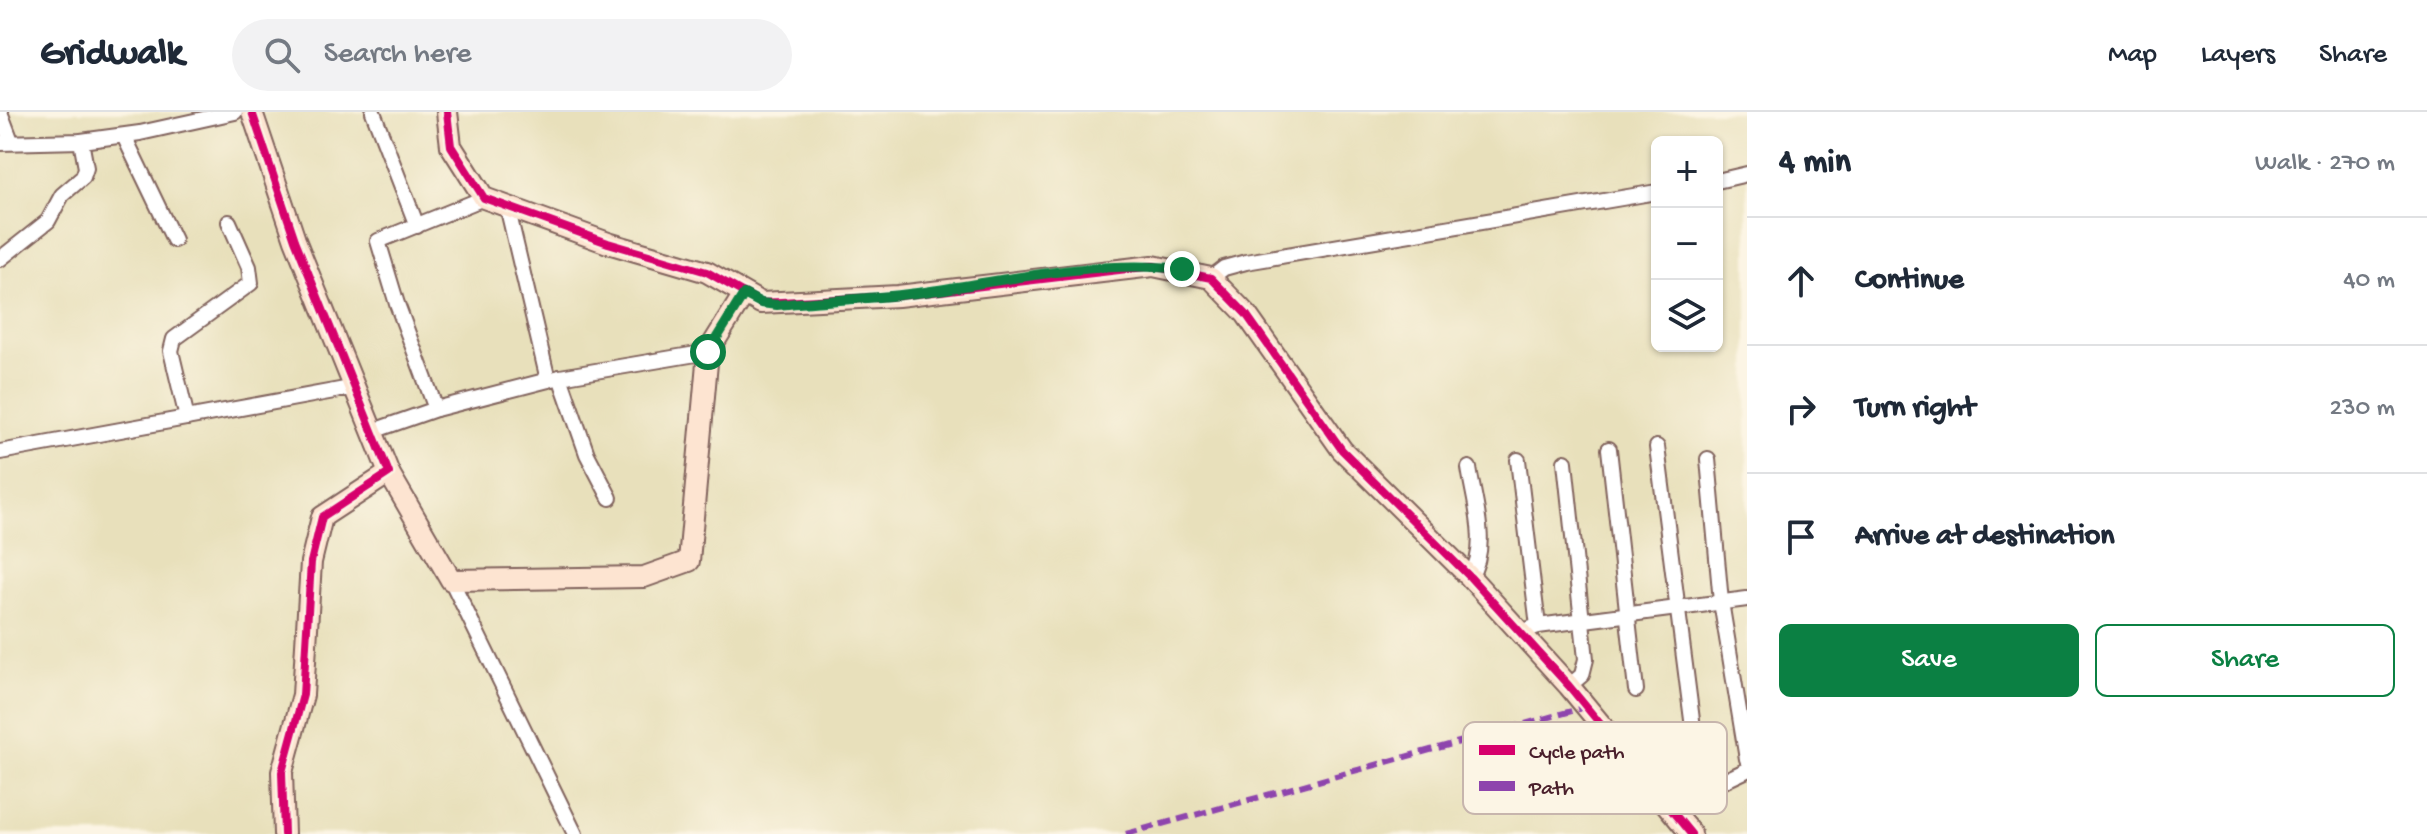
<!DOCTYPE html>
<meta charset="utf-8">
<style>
:root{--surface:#fff;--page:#f2f2f3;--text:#1f2937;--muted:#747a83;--line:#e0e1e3;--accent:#0b8043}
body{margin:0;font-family:"Gochi Hand",sans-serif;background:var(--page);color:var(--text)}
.controls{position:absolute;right:24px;top:24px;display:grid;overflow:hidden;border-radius:12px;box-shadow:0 2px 6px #0004}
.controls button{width:72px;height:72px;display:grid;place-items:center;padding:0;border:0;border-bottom:2px solid var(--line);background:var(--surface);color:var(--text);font:40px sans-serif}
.stop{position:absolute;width:24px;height:24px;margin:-18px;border:6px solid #0b8043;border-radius:50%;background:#fff}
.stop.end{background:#0b8043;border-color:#fff;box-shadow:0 2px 8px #0008}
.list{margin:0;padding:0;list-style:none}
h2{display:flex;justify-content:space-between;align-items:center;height:104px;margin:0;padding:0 32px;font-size:34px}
h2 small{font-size:26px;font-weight:400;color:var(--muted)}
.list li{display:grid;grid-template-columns:52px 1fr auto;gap:24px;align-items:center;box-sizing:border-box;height:128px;padding:0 32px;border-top:2px solid var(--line)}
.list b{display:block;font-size:30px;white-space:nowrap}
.list em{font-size:26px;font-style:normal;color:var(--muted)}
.actions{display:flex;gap:16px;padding:24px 32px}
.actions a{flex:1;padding:18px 0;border:2px solid var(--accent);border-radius:12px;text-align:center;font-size:28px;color:var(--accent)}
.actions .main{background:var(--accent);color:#fff}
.icon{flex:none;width:44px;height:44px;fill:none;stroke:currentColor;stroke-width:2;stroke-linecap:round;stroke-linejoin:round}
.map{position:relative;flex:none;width:1747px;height:722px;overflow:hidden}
header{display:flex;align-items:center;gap:48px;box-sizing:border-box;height:112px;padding:0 40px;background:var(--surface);border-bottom:2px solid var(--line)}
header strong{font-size:38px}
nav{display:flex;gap:44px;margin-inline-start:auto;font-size:28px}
.search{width:560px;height:72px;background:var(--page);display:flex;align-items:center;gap:20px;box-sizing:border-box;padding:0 28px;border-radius:44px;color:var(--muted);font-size:30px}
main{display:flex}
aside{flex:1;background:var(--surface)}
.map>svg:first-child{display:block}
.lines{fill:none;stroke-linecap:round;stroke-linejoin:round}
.street-casing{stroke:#81635d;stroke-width:18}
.secondary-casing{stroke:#81635d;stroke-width:24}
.street{stroke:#fff;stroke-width:14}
.secondary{stroke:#fde4d1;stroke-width:20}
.quiet{stroke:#8e44ad;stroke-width:6;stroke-dasharray:12 6;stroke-linecap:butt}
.cycleway-casing{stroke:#fcf5e5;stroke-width:13}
.cycleway{stroke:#d6006c;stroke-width:8}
.route{stroke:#0b8043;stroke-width:10}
.key{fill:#fcf5e5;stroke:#c7b5ad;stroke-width:2}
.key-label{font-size:22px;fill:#4a1f2b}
</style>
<header>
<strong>Gridwalk</strong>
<div class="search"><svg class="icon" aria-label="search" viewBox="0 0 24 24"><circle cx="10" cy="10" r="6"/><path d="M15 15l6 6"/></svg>Search here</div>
<nav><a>Map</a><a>Layers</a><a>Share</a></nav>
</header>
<main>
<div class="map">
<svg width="1747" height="722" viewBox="0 0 1747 722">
<rect width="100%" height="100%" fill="#fcf5e5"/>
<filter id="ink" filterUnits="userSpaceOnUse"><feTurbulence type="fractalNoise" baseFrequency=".0125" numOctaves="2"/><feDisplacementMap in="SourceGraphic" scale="16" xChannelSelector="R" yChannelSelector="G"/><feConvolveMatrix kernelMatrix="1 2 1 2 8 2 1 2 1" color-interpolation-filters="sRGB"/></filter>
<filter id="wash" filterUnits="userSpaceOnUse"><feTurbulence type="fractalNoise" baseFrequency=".006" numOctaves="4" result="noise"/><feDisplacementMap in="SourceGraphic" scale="32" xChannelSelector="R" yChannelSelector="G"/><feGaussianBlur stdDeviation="1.8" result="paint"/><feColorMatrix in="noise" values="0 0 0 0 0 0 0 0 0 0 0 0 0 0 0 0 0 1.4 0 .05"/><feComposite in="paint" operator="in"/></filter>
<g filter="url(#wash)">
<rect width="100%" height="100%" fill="#e8e0bb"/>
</g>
<g filter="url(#ink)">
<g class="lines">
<g class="street-casing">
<g id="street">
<polyline points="0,0 11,29"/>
<polyline points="373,0 417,114"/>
<polyline points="124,24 174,128"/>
<polyline points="0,31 81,29 140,21 235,0"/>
<polyline points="1717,69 1747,62"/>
<polyline points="507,94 548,268"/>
<polyline points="0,147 48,109 62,83 83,65 86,56 81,29"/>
<polyline points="1211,166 1224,156 1246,150 1657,80"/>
<polyline points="560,265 587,342 610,386"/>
<polyline points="436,297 560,265 708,240"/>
<polyline points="187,306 171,239 174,227 251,171 249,155 229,110"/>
<polyline points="373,319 436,297 397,192 378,129 484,86"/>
<polyline points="1657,335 1701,678"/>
<polyline points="1609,337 1636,578"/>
<polyline points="0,340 356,275"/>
<polyline points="1708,347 1721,490 1747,647"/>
<polyline points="1518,348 1538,514"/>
<polyline points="1565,350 1586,547 1582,563 1569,574"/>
<path d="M1469 356C1474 390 1490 434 1470 465"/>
<polyline points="451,468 575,722"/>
<polyline points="1520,520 1538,514 1747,487"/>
<polyline points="1669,695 1747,658"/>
</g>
</g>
<g class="secondary-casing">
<g id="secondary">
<polyline points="252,0 295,128 389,361 322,405 311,450 303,583 282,660 284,722"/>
<polyline points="447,0 451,34 484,86 608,131 707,160 761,191 898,184 1153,154 1211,166 1246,202 1342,338 1470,465 1569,574 1691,722"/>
<polyline points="389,361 451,468 644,465 689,449 708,240 744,182"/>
</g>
</g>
<use href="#street" class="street"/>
<use href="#secondary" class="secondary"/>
<polyline class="quiet" points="1126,722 1586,595"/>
<g class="cycleway-casing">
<g id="cycleway">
<polyline points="252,0 295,128 389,361 322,405 311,450 303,583 282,660 284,722"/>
<polyline points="447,0 451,34 484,86 608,131 707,160 761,191 898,184 1153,154 1211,166 1246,202 1342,338 1470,465 1569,574 1691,722"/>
</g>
</g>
<use href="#cycleway" class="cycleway"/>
</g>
</g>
<g class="lines" filter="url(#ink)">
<path class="route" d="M708 240 744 182 761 191 777 193C827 188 876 187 925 180 1008 168 1099 147 1182 157"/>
</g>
<rect x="1463" y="610" width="264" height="92" rx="12" class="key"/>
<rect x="1479" y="633" width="36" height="10" fill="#d6006c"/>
<rect x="1479" y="669" width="36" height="10" fill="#8e44ad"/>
<g class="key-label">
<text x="1529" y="646">Cycle path</text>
<text x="1529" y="682">Path</text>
</g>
</svg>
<div class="controls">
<button>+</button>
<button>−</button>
<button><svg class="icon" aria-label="layers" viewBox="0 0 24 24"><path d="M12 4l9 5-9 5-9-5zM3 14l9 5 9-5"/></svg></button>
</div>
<div class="stop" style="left:708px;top:240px"></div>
<div class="stop end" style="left:1182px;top:157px"></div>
</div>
<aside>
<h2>4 min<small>Walk · 270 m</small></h2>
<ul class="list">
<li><svg class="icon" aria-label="ahead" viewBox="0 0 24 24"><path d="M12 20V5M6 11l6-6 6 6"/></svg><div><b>Continue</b></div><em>40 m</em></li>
<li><svg class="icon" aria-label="right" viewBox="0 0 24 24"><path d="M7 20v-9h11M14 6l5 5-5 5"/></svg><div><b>Turn right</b></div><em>230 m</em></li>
<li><svg class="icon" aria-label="arrive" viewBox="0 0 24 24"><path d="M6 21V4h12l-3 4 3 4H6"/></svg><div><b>Arrive at destination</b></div></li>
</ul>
<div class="actions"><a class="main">Save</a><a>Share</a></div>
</aside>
</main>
